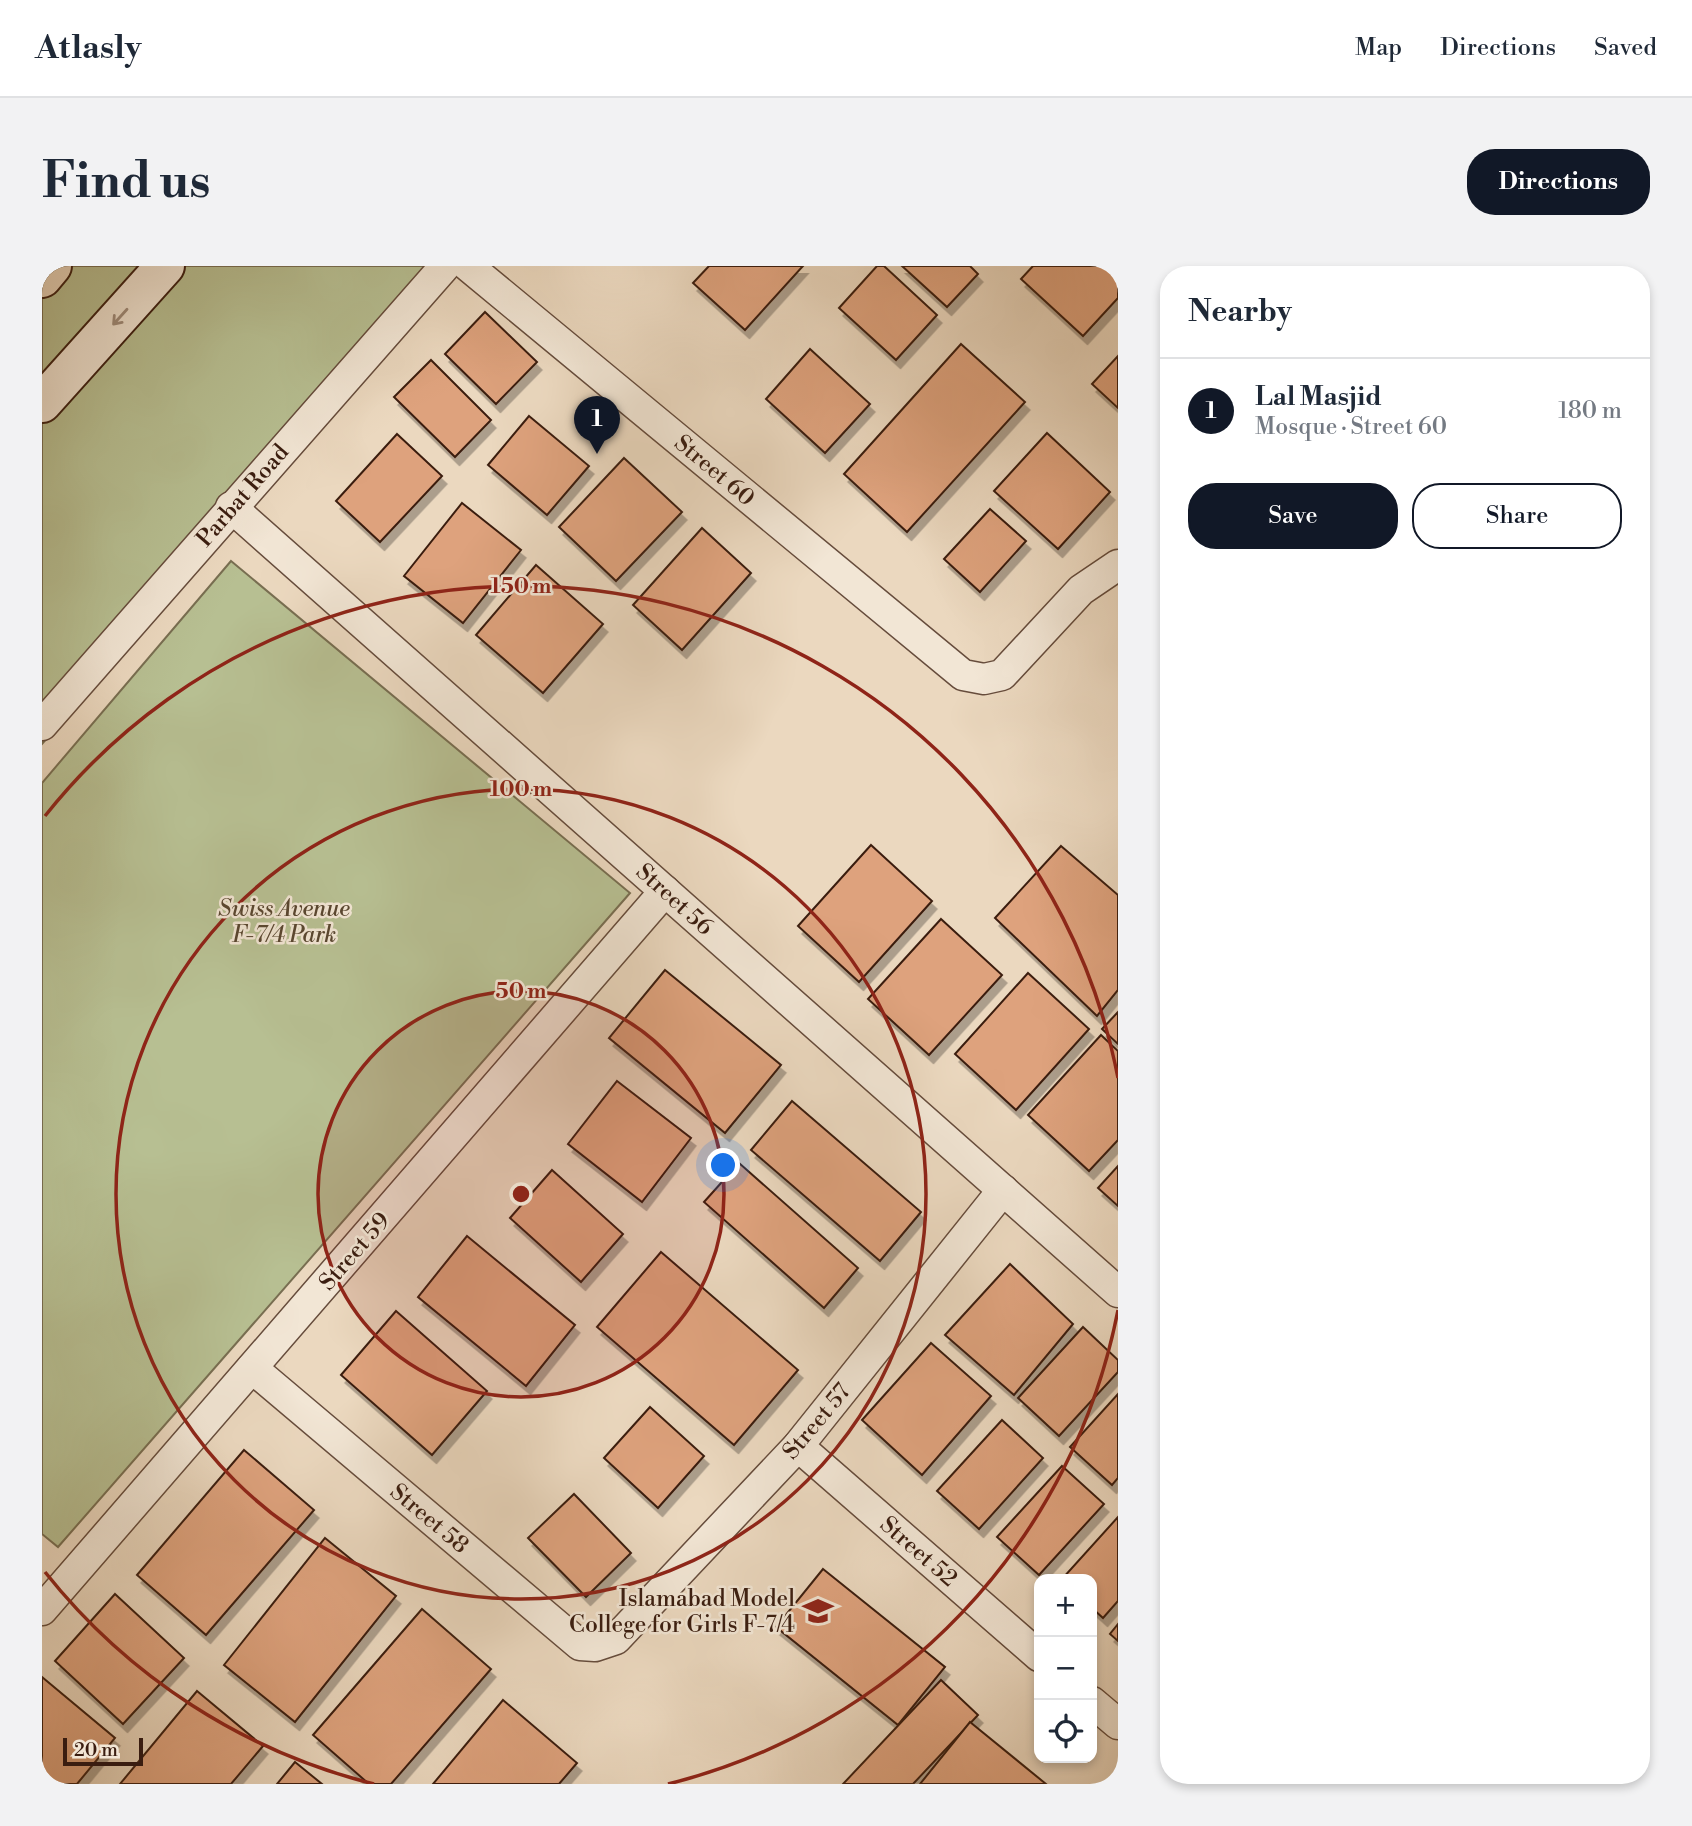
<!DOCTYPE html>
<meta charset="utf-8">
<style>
:root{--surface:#fff;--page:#f2f2f3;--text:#1f2937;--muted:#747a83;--line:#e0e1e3;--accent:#111827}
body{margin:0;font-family:"Libre Bodoni",serif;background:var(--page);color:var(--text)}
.controls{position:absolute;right:21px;bottom:21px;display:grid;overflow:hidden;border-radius:14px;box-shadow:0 4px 10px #0003}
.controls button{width:63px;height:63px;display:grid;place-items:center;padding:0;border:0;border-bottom:2px solid var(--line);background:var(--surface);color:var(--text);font:35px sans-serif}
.scale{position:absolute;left:21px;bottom:18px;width:80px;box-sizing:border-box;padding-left:7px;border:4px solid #3a1d10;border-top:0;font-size:19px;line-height:24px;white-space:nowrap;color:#3a1d10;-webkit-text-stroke:5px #f2e6d5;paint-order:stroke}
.you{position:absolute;left:682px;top:900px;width:24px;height:24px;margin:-18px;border:5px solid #fff;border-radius:50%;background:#1a73e8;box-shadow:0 0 0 10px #1a73e833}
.badge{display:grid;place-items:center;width:46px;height:46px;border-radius:50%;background:var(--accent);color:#fff;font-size:23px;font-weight:700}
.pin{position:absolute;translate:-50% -58px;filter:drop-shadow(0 2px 4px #0008)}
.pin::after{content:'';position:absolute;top:37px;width:24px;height:21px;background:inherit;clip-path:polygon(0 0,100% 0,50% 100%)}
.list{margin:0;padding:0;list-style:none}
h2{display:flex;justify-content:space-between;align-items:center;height:91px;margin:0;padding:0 28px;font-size:30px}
h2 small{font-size:23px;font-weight:400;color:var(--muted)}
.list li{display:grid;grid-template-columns:46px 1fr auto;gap:21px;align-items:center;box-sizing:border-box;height:105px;padding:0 28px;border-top:2px solid var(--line)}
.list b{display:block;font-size:26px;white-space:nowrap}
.list p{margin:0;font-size:23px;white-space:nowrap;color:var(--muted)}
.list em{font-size:23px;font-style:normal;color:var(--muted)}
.actions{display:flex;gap:14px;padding:21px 28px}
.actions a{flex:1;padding:16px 0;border:2px solid var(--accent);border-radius:28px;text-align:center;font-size:24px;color:var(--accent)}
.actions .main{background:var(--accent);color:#fff}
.icon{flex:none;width:38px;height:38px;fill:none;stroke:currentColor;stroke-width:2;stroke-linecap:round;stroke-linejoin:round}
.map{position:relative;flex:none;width:1076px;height:1518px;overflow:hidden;border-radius:28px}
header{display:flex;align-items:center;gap:42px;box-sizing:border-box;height:98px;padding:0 35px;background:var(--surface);border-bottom:2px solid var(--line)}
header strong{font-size:33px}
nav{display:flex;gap:38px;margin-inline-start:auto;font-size:24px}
.intro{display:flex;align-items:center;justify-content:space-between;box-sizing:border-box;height:168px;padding:0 42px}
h1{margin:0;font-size:49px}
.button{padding:18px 32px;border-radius:28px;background:var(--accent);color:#fff;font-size:24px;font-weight:700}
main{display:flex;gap:42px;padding:0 42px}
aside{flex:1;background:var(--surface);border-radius:28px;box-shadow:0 4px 10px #0003}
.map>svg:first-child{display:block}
.green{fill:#b7bf92;stroke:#786e51;stroke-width:2}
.building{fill:#dea27d;stroke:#3a1d10;stroke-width:2;filter:url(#shadow)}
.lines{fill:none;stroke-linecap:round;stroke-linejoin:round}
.street-casing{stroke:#664c3c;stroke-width:33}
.secondary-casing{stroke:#3a1d10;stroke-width:42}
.primary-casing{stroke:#3a1d10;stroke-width:42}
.street{stroke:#f2e6d5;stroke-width:30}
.secondary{stroke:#f2e6d5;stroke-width:38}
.primary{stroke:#ebd8bf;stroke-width:38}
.oneway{stroke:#9f8c7c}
.ring{fill:none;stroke:#8f2418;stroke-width:3.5}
.labels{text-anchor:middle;stroke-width:5;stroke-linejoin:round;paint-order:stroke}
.street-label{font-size:23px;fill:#3a1d10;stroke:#f2e6d5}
.park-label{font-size:23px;font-style:italic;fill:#594630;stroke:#f2e6d5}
.poi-label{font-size:23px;fill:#3a1d10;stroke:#f2e6d5;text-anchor:end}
.centre{fill:#8f2418;stroke:#f2e6d5;stroke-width:3.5}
.ring-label{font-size:21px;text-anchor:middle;font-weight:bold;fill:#8f2418;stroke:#f2e6d5;stroke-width:5;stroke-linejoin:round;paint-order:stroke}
</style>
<header>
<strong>Atlasly</strong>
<nav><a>Map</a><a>Directions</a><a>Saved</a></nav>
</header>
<div class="intro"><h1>Find us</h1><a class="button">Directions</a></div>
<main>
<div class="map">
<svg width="1076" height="1518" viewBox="0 0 1076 1518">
<defs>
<filter id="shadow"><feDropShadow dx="4.5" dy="8" stdDeviation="0" flood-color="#0004"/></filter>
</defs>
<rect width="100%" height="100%" fill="#ebd8bf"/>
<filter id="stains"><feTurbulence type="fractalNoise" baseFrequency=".00286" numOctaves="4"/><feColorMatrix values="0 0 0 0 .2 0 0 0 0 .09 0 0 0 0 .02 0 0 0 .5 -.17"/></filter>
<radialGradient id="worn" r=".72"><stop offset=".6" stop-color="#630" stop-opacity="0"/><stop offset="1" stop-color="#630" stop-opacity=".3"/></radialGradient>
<g class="green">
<polygon points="0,0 420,0 0,478"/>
<polygon points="189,295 588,627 16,1281 0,1268 0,517"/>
</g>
<g class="building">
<polygon points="667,0 761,0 703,64 651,17"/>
<polygon points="835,0 842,0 895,49 854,94 797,42"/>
<polygon points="860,0 928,0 936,8 905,41"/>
<polygon points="991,0 1076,0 1076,32 1041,70 979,13"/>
<polygon points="443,46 495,96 454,138 403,88"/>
<polygon points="919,78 983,136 865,266 802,208"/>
<polygon points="768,83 828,138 783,187 724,133"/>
<polygon points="1076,90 1076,142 1050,118"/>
<polygon points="389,94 449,154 413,191 352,131"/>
<polygon points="487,150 547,200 505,249 446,199"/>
<polygon points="1005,167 1068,226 1016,283 952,225"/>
<polygon points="355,168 400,210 338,276 294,235"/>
<polygon points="582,192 640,246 574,315 517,261"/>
<polygon points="420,237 479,284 421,357 362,310"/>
<polygon points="948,243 984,275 938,326 902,293"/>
<polygon points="660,262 709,307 640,384 591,339"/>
<polygon points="494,299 561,358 501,427 434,369"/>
<polygon points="829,579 890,635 817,716 756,660"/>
<polygon points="1019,580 1076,629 1076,724 1055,750 953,652"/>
<polygon points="899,653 960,709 887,789 826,733"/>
<polygon points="623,704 739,799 683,867 567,772"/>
<polygon points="986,707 1047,763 974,844 913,788"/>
<polygon points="1076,746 1076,778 1060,763"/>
<polygon points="1059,769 1076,785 1076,874 1047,905 986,849"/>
<polygon points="575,815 649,872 600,936 526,878"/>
<polygon points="750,835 879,946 838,995 709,884"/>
<polygon points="697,897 816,1002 782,1042 662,936"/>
<polygon points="1076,900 1076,940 1056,922"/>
<polygon points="510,904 581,968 539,1016 468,952"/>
<polygon points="425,970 533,1059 484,1120 376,1031"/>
<polygon points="619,986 756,1104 692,1179 555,1061"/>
<polygon points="968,998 1031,1058 972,1129 903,1069"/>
<polygon points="354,1045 445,1125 390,1189 299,1109"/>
<polygon points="1041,1061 1076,1094 1076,1106 1017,1170 976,1132"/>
<polygon points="889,1077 949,1130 880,1209 820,1154"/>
<polygon points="1076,1128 1076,1212 1070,1219 1028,1181"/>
<polygon points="608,1141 662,1190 616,1242 562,1192"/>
<polygon points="960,1154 1001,1192 937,1263 895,1225"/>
<polygon points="202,1184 272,1244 164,1369 95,1309"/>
<polygon points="1020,1200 1062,1238 997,1309 955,1271"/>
<polygon points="532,1228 589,1287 544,1331 486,1272"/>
<polygon points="1076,1251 1076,1335 1061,1352 1050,1342 1050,1313 1020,1313"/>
<polygon points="283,1272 354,1330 253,1456 182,1399"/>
<polygon points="781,1303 903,1401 856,1459 734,1361"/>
<polygon points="73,1328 142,1392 81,1458 13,1395"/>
<polygon points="380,1343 449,1403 349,1518 327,1518 271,1469"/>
<polygon points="1076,1358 1076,1375 1068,1368"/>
<polygon points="0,1411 73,1472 35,1518 10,1518 0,1510"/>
<polygon points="899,1414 936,1449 871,1518 801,1518"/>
<polygon points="155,1425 221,1480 189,1518 78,1518"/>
<polygon points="461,1434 535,1497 517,1518 391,1518"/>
<polygon points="928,1456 1004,1518 878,1518"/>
<polygon points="253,1496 280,1518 235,1518"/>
</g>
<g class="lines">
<g class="street-casing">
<g id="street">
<polyline points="426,0 921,409 942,413 960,409 1039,324 1076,299"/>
<polyline points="189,241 1076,1026"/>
<polyline points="0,459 403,0"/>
<polyline points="210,1102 538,1379 553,1380 574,1373 756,1180 961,924"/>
<polyline points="756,1180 997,1390"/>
<polyline points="0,1344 623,625"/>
<polyline points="1050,1436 1076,1458"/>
</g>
</g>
<g class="secondary-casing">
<polyline id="secondary" points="0,137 123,0"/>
</g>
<g class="primary-casing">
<polyline id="primary" points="0,12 10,0"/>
</g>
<use href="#street" class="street"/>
<use href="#secondary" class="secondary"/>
<use href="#primary" class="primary"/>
</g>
<defs><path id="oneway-shaft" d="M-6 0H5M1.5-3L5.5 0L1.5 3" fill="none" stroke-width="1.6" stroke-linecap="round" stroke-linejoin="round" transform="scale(1.75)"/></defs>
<use class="oneway" href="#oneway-shaft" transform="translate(78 51) rotate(132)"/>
<circle cx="479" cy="928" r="203" fill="#8f2418" fill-opacity=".12"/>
<g class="ring">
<circle cx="479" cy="928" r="203"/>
<circle cx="479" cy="928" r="405"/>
<path d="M1076 1044A608 608 0 0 1 626 1518M332 1518A608 608 0 0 1 3 1306M3 550A608 608 0 0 1 1076 812"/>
</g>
<defs>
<g id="university-bare" transform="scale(2.415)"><path d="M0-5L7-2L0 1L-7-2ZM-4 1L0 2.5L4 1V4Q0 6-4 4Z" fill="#8f2418" stroke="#f2e6d5" stroke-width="2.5" paint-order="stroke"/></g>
</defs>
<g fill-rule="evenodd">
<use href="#university-bare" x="776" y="1345"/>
</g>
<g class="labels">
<g class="street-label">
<text transform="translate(673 204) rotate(40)" y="8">Street 60</text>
<text transform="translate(200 229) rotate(-49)" y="8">Parbat Road</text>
<text transform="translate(633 633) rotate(42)" y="8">Street 56</text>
<text transform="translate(312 985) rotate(-49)" y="8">Street 59</text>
<text transform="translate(774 1155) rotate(-50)" y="8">Street 57</text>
<text transform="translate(388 1252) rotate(40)" y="8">Street 58</text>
<text transform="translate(877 1285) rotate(41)" y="8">Street 52</text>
</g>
<g class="park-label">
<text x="242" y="650">Swiss Avenue<tspan x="242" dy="26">F-7/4 Park</tspan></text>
</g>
<g class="poi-label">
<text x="753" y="1340">Islamabad Model<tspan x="753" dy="26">College for Girls F-7/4</tspan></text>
</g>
</g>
<circle cx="479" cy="928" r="10" class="centre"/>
<g class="ring-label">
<text x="479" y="327">150 m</text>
<text x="479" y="530">100 m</text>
<text x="479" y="732">50 m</text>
</g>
<rect width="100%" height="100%" filter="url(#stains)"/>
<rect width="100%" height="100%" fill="url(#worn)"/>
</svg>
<div class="controls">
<button>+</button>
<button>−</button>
<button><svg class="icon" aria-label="locate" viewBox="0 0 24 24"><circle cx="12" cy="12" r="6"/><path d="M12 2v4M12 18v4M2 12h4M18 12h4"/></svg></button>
</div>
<div class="scale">20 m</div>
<div class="you"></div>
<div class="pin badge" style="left:555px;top:188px">1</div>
</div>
<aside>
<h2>Nearby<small></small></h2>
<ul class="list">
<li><span class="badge">1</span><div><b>Lal Masjid</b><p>Mosque · Street 60</p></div><em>180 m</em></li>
</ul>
<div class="actions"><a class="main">Save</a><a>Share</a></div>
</aside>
</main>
